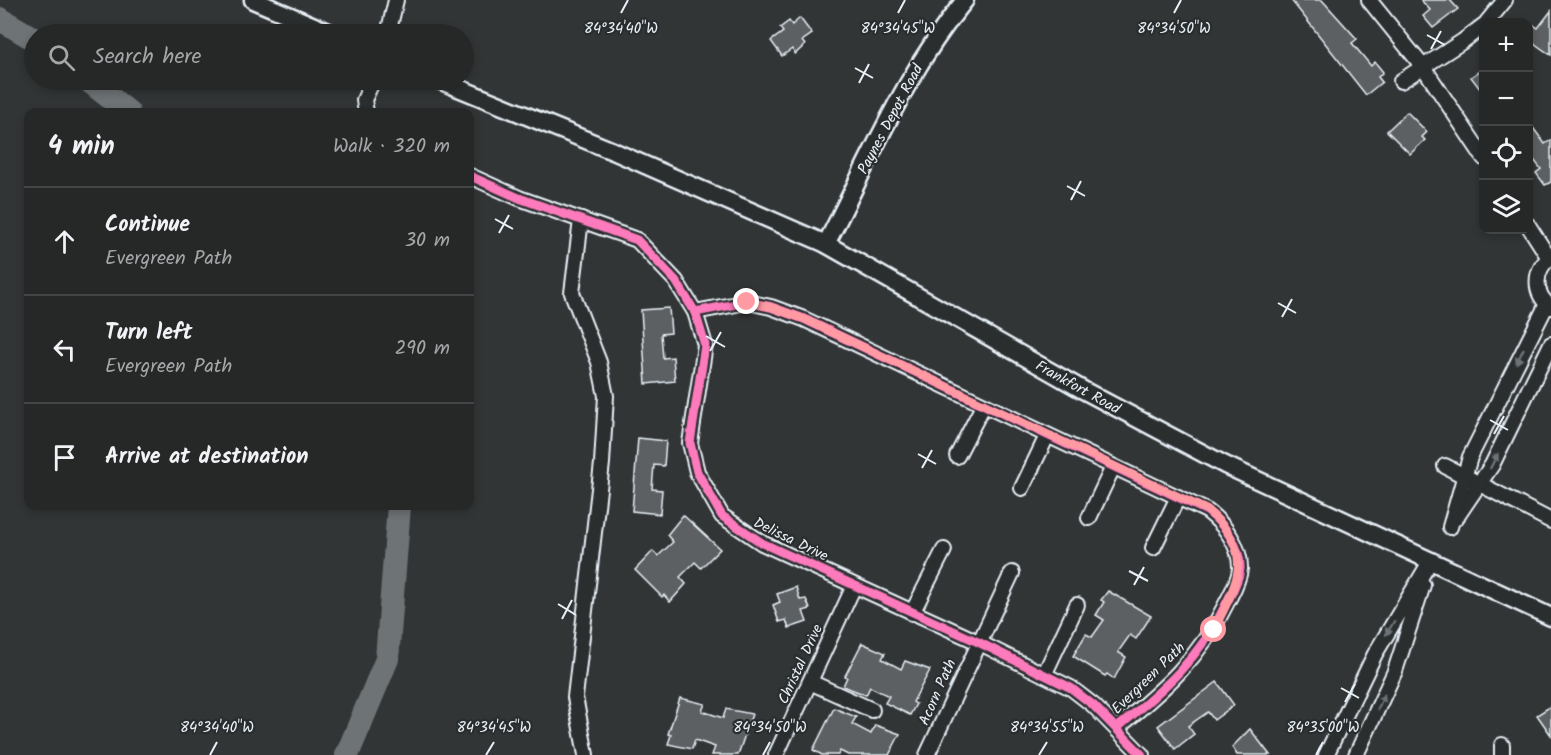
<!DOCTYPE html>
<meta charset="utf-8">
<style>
:root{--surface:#262828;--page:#323434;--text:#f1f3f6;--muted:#a4a6a8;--line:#424445}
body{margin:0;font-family:Kalam,sans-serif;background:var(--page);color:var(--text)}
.controls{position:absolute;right:18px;top:18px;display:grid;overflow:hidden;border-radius:12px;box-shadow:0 3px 9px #0003}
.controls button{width:54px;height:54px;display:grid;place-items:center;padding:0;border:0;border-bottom:2px solid var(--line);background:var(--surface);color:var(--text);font:30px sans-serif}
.stop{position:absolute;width:18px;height:18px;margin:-14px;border:4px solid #ff9aa2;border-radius:50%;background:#fff}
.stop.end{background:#ff9aa2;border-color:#fff;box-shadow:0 2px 6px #0008}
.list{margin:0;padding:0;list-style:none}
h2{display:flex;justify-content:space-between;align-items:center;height:78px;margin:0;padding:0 24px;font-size:26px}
h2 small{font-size:20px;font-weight:400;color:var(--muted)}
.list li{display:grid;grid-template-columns:39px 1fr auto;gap:18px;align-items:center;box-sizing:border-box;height:108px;padding:0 24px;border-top:2px solid var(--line)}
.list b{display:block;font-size:22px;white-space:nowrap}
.list p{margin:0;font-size:20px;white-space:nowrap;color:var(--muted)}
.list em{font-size:20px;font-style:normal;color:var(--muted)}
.icon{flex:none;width:33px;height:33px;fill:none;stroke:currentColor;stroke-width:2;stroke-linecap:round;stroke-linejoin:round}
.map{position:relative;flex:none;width:1551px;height:755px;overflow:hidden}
.search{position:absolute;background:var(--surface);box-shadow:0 3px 9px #0003;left:24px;top:24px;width:450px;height:66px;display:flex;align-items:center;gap:15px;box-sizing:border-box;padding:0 21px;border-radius:33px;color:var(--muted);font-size:22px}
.panel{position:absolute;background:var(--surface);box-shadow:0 3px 9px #0003;left:24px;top:108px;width:450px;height:402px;border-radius:12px}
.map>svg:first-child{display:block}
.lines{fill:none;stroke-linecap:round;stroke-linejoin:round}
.river{stroke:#6e7376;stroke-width:24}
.building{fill:#5c6063;stroke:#e8f1f8;stroke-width:1.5}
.minor-casing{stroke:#e8f1f8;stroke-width:18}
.major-casing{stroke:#e8f1f8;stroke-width:21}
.minor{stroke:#2a2d2e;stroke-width:14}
.major{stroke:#2a2d2e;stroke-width:16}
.cycleway-casing{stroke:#2a2d2e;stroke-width:13}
.cycleway{stroke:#fd7abc;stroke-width:9}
.oneway{fill:#6c7275}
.route{stroke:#ff9aa2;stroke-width:8}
.ticks{fill:none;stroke:#e8f1f8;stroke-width:2}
.labels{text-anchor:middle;stroke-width:4.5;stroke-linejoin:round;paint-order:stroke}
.street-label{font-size:15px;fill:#e8f1f8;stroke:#2a2d2e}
.ticks-label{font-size:15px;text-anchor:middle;fill:#e8f1f8;stroke:#2a2d2e;stroke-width:4.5;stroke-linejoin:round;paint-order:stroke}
</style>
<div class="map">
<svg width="1551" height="755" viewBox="0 0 1551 755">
<rect width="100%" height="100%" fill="#323536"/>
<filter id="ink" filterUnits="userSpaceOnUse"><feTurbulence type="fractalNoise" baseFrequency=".0167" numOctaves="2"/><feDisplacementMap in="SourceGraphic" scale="12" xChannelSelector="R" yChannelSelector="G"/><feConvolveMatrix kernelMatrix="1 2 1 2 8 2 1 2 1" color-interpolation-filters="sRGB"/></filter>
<g filter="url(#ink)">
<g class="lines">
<g class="river">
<polyline points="0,19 34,39"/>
<polyline points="88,80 128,112"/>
<polyline points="347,755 387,659 399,506"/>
</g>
</g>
<g class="building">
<polygon points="1291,0 1322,0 1357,39 1352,43 1371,66 1375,62 1383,72 1378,77 1382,82 1366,95"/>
<polygon points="1421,0 1450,0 1458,9 1433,28 1423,16 1430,10"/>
<polygon points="1551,11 1551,55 1528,39 1528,21 1538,28"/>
<polygon points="800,18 812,34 802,41 805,45 795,54 792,49 782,56 771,41 783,32 780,28 789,21 792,25"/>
<polygon points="1484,68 1484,94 1471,77"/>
<polygon points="1407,112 1427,132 1422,137 1425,140 1410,154 1387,131"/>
<polygon points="1528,121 1545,144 1551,140 1551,182 1545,185 1536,173 1541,169 1528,152"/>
<polygon points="669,308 671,333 661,334 663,358 673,357 675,381 646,384 641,310"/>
<polygon points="638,438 666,441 664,466 654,465 652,489 662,490 660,514 632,511"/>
<polygon points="683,515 720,549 701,568 695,562 680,577 686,584 670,602 664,595 662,597 635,570 653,551 658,556 673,542 667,535"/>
<polygon points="796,587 800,600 806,599 810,609 803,611 807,622 789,628 786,620 779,622 773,605 780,602 777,594"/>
<polygon points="1108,591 1151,616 1136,639 1130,635 1118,652 1126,657 1114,679 1107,674 1105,676 1073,656 1086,634 1092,637 1104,620 1096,615 1104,602 1101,600"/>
<polygon points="862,643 885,653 882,659 901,669 905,661 930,670 913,702 916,704 910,715 885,703 889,696 870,687 866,695 843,686 847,677 845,676"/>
<polygon points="1217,682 1234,705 1214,720 1208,712 1188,726 1194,734 1175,749 1158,726"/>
<polygon points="680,698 705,704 702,711 723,718 726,709 752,714 738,755 712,755 715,747 695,740 692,749 668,744 671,735 668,734"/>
<polygon points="1551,706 1551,735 1537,715"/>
<polygon points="834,708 856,717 852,724 871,734 875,725 900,734 889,755 848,755 840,751 838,755 822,755 813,750"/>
<polygon points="1250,729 1270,755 1237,755 1232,747"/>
</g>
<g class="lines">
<g class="minor-casing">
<g id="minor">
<polyline points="1369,0 1424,68 1484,158"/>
<polyline points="1487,22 1505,0"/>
<polyline points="388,34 396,0"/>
<polyline points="1401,81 1463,41 1484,25"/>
<polyline points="366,112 364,100 373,80"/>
<polyline points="470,176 519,198 637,240 676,281 695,312 705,345 690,443 697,472 722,516 762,543 978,642 1071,688 1093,705 1142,755"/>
<polyline points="581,220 572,293 599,362 606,396 602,463 575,697 586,755"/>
<polyline points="1528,225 1549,258"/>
<path d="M1551 257C1533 270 1533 294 1551 307"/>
<path d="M695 312 747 302 771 307 804 319 1207 511C1224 524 1241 546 1240 569 1239 581 1231 594 1226 604 1200 658 1163 690 1117 728"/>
<polyline points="957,456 983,406"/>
<polyline points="1445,466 1551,521"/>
<polyline points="1022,488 1047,436"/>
<polyline points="1089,518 1113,467"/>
<polyline points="1456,518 1492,465 1551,344"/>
<polyline points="1450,527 1470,457 1547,304"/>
<polyline points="1153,548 1178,497"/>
<polyline points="912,613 944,550"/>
<polyline points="1045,673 1077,605"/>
<polyline points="810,682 872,710"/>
<polyline points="776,755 854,586"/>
<polyline points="927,755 1012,573"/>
<polyline points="1326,755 1375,654 1431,560"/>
<polyline points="1356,755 1395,671 1423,585"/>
<polyline points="1502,755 1502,745"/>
</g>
</g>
<g class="major-casing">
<g id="major">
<polyline points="253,0 333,34"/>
<polyline points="439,80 613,151 826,244 1083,390 1225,465 1551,617"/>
<path d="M826 244C870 160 904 74 965 0"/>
</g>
</g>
<use href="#minor" class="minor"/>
<use href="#major" class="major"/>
<g class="cycleway-casing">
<g id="cycleway">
<polyline points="470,176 519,198 637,240 676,281 695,312 705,345 690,443 697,472 722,516 762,543 978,642 1071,688 1093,705 1142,755"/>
<path d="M695 312 747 302 771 307 804 319 1207 511C1224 524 1241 546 1240 569 1239 581 1231 594 1226 604 1200 658 1163 690 1117 728"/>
</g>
</g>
<use href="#cycleway" class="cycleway"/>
</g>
<defs><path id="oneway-solid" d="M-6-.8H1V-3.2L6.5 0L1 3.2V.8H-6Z" transform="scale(1.5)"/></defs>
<g class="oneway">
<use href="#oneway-solid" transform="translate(1520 356) rotate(116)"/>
<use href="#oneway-solid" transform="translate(1494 461) rotate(-62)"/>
<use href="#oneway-solid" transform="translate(1390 628) rotate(121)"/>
<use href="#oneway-solid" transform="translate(1381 702) rotate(-65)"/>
</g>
</g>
<g class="lines" filter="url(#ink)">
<path class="route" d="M747 302 771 307 804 319 1207 510C1256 552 1238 581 1214 630"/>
</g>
<path class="ticks" d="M621 13 628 0M898 13 905 0M1174 13 1181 0M1427 35 1445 45M1431 49 1441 31M855 68 873 78M859 83 869 64M1067 186 1085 196M1071 200 1081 181M495 219 513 229M499 233 509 215M1278 303 1296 313M1282 317 1292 299M706 336 725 347M710 351 721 332M1490 420 1508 430M1494 434 1504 416M918 454 936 464M922 468 932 450M1129 571 1148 581M1134 585 1144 567M558 604 576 615M562 619 572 600M1341 688 1359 698M1345 702 1355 684M210 755 217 742M486 755 494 742M763 755 770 742M1039 755 1047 742M1316 755 1323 742"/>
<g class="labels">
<g class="street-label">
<text transform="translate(890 119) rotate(-62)" y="5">Paynes Depot Road</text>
<text transform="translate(1078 387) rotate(29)" y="5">Frankfort Road</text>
<text transform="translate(791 539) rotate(26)" y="5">Delissa Drive</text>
<text transform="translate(800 664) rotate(-65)" y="5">Christal Drive</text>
<text transform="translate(1148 678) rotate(-44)" y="5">Evergreen Path</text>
<text transform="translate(937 692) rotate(-66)" y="5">Acorn Path</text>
</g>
</g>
<g class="ticks-label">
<text x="621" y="33">84°34'40"W</text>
<text x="898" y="33">84°34'45"W</text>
<text x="1174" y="33">84°34'50"W</text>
<text x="217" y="732">84°34'40"W</text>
<text x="494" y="732">84°34'45"W</text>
<text x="770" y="732">84°34'50"W</text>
<text x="1047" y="732">84°34'55"W</text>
<text x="1323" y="732">84°35'00"W</text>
</g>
</svg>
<div class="controls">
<button>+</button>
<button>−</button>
<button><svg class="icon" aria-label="locate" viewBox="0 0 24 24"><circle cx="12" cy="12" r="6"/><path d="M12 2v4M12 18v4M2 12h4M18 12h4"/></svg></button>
<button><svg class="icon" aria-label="layers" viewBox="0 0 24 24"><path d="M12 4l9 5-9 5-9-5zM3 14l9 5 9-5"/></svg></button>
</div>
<div class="stop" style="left:1214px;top:630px"></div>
<div class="stop end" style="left:747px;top:302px"></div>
<div class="search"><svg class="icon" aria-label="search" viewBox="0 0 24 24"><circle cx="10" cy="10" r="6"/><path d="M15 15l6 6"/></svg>Search here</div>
<section class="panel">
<h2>4 min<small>Walk · 320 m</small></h2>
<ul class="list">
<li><svg class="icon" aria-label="ahead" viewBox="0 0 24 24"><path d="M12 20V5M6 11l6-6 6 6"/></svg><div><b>Continue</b><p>Evergreen Path</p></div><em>30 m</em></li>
<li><svg class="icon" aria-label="left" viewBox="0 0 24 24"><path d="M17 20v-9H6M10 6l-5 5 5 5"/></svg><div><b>Turn left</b><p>Evergreen Path</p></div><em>290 m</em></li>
<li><svg class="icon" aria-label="arrive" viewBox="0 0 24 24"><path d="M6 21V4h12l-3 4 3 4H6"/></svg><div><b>Arrive at destination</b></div></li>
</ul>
</section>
</div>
